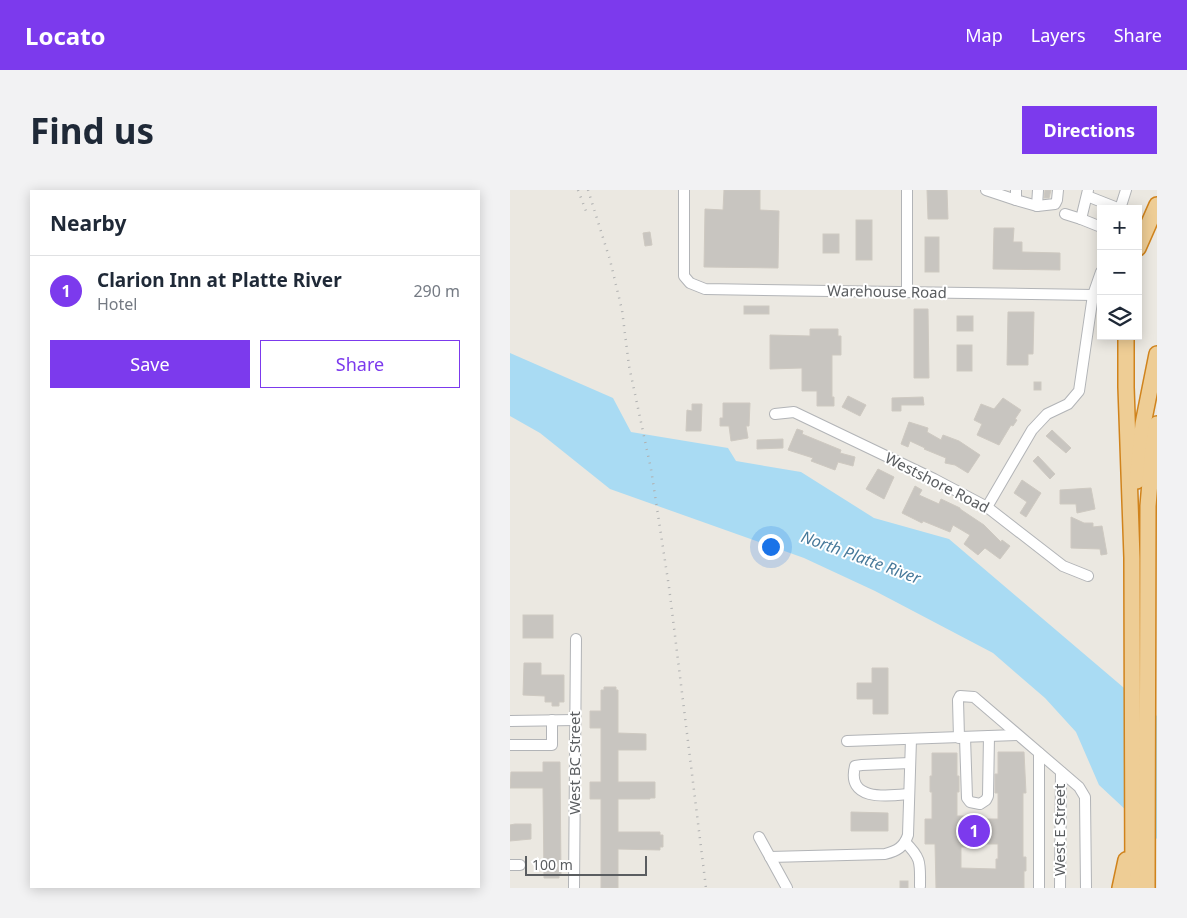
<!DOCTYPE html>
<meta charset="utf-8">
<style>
:root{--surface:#fff;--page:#f2f2f3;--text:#1f2937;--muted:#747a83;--line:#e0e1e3;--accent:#7c3aed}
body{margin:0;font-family:"Noto Sans",sans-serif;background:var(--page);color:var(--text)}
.controls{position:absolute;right:15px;top:15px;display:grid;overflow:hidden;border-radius:0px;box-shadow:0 2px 12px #0003}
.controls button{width:45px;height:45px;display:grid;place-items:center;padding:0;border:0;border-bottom:1px solid var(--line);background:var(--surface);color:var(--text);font:25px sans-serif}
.scale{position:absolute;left:15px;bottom:12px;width:122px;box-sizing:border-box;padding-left:5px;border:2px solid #5a5d60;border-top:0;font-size:14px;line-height:18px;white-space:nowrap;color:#5a5d60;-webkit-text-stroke:4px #fff;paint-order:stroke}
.you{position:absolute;left:260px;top:356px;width:18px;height:18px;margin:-12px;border:4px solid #fff;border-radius:50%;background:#1a73e8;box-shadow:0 0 0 8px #1a73e833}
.badge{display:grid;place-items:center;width:32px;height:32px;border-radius:50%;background:var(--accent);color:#fff;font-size:16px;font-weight:700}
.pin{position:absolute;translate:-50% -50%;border:2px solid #fff;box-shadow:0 1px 5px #0006}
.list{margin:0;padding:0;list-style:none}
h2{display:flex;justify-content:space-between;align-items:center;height:65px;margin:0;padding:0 20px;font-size:21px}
h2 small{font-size:16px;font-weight:400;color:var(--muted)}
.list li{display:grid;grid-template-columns:32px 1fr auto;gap:15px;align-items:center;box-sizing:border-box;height:70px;padding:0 20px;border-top:1px solid var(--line)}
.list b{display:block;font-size:19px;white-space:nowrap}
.list p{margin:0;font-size:16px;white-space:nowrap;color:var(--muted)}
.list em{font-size:16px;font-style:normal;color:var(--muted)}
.actions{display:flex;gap:10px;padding:15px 20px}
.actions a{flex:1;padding:11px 0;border:1px solid var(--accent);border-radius:0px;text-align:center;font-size:18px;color:var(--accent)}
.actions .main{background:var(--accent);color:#fff}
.icon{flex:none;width:28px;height:28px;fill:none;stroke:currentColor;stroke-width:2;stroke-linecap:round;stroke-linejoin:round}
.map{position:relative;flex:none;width:647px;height:698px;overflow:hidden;border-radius:0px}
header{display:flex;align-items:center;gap:30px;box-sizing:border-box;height:70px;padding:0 25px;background:var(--accent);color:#fff}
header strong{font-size:24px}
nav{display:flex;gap:28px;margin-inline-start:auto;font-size:18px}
.intro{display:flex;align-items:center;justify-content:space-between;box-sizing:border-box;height:120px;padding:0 30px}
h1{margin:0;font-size:35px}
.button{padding:12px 22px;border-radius:0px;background:var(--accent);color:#fff;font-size:18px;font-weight:700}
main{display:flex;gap:30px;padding:0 30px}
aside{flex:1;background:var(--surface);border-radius:0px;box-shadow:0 2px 12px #0003}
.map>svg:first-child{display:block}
.water{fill:#a9dbf3}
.building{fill:#c8c5c0;stroke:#cec9c1;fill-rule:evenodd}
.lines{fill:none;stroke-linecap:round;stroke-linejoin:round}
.minor-casing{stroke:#b2b4b7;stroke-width:12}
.highway-casing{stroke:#d0831c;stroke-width:18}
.minor{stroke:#fff;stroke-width:10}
.highway{stroke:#eecd95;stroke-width:15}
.rail{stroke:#b0b1b1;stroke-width:2.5;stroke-dasharray:1 6;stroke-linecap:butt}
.labels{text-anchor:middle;stroke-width:4;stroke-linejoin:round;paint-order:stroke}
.street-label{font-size:15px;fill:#5a5d60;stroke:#fff}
.water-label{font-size:16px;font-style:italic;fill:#47799a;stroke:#fff}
</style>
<header>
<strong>Locato</strong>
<nav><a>Map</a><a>Layers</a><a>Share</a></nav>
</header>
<div class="intro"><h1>Find us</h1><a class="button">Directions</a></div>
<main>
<aside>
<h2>Nearby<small></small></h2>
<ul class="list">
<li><span class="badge">1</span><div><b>Clarion Inn at Platte River</b><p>Hotel</p></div><em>290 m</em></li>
</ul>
<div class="actions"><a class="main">Save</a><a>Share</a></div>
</aside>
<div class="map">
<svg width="647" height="698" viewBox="0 0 647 698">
<rect width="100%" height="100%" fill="#ebe8e1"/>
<polygon class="water" points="0,163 103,208 121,242 218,258 226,271 291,282 364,328 439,349 647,526 647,649 589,595 566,542 535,508 483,463 365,401 294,368 100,299 30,243 0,226"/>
<g class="building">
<polygon points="214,0 250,0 250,20 269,21 268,78 194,77 195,19 213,20"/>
<polygon points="417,0 437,0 438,29 418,29"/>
<polygon points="535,0 541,0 539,8 534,8"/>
<rect x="346" y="30" width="16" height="40"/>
<polygon points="484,38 504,38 503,52 512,52 512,62 550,63 550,80 483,79"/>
<polygon points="140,42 142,55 135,56 133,43"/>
<rect x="313" y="44" width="16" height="19"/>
<rect x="415" y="47" width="14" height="35"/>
<rect x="234" y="116" width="25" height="8"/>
<polygon points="404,119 418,119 419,188 404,188"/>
<polygon points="498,122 524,122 523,164 518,164 518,175 497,175"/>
<rect x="447" y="126" width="16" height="15"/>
<polygon points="300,139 328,139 328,146 331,146 331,165 322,165 322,207 324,207 324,216 307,216 307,201 292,201 292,178 260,179 260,145 300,146"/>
<rect x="447" y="155" width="15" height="26"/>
<rect x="524" y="192" width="7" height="8"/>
<polygon points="338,206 356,215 350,226 332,217"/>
<polygon points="413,207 414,215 391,215 391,221 382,221 382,208"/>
<polygon points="493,208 511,220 505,229 507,230 503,236 501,235 489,255 467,245 472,234 464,230 471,214 484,219"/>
<polygon points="213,213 240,213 239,236 236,236 238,248 221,251 219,236 210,236 210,228 213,228"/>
<polygon points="182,214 192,214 191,241 176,241 177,220 182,221"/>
<polygon points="399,232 418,238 417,242 431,250 433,245 449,251 470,265 458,283 445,275 435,273 436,268 414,259 415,258 400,251 398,257 391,254"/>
<polygon points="287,239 293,241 292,244 331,260 330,263 345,267 343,276 328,272 325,280 301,271 303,268 278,260"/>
<polygon points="542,240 561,258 556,263 536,246"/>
<polygon points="273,249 273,258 247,259 247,250"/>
<polygon points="528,266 545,284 540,289 523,271"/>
<polygon points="368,279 384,287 374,309 356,299"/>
<polygon points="512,290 531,303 516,327 510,323 517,312 504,303"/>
<polygon points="405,296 412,300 409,305 429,314 431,309 450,318 450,319 474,335 491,352 492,350 500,356 490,369 475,358 468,365 454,354 460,345 443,335 440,342 413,331 412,333 392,323"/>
<polygon points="581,298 585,319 567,323 566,314 550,314 550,300"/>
<polygon points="561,327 574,333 583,333 583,337 592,336 597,364 591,365 590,359 561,358"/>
<rect x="13" y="425" width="30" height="23"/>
<polygon points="14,473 31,473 31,485 54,485 54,512 49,512 49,516 42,516 42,512 35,512 35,506 13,505"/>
<polygon points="362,478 378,478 378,524 363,524 363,509 347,509 347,493 362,493"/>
<polygon points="94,497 106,497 106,500 108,500 108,543 136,544 136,560 108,560 108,592 145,592 145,608 140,608 140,609 108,609 108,642 150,642 150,645 153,645 153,657 150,657 150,660 108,659 108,698 91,698 91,609 80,609 80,592 91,592 91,538 80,538 80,521 91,521 91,500 94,500"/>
<path d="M488 562H514L516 603H513V667H516V681H514V698H426L425 654H415V629H422V602H420V586H422V563H447V586H449V602H447V626H468V629H488V603H485V584H488ZM467 654H488V669H486V679L451 678V657H467Z"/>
<polygon points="33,572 50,572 51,685 49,685 49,688 34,688 33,598 0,598 1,582 33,582"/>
<polygon points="341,622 378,623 378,641 341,641"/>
<polygon points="5,634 21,634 21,649 0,651 0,635"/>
<rect x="390" y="691" width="8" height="7"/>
</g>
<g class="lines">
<g class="minor-casing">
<g id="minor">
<polyline points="174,0 174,86 180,93 195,99 583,105"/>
<polyline points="476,0 506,10"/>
<polyline points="506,0 506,10 527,16 545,14 547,10 548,0"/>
<polyline points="578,0 571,29 591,37"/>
<polyline points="577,6 610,19"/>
<polyline points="527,16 528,0"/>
<polyline points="610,19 616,0"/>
<polyline points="555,24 571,29"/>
<polyline points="397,102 397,0"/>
<polyline points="265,224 284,222 424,289 477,317 553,376 578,386"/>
<polyline points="477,317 522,240 537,224 558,214 569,201 583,105 591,82"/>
<polyline points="0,531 65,530"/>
<polyline points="455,547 457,608 460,612 470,614 476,610 478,606 479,546"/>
<polyline points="449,548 448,510 450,506 464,507 569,597 575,607 576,698"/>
<polyline points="337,551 507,545"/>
<polyline points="0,555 42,555 42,530"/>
<polyline points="529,563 529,698"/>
<path d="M399 604C378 606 336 612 345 576L352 575 400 573"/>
<polyline points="249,647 277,698"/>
<path d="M395 652C412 669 410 673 410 696"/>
<path d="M260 667 375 664C387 661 394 657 398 645L401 549"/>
<polyline points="0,675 10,675"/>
<polyline points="64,698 66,449"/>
<polyline points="550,698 551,582"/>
</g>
</g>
<g class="highway-casing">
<g id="highway">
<polyline points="628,58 647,15"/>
<polyline points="616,146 616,197 622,368 623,698"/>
<polyline points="627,291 633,234 647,164"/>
<polyline points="610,698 616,670"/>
<polyline points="637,698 638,316 643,257 647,234"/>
</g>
</g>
<use href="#minor" class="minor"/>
<use href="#highway" class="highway"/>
<g class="rail">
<polyline points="68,0 76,21"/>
<polyline points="78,0 100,70 112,120 119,176 141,279 159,397 196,698"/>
</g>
</g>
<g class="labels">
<g class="street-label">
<text transform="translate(377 102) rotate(1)" y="5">Warehouse Road</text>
<text transform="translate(427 293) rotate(27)" y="5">Westshore Road</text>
<text transform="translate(65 573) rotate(-90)" y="5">West BC Street</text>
<text transform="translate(550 640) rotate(-90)" y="5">West E Street</text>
</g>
<g class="water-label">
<text transform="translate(351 367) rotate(20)" y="6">North Platte River</text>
</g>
</g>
</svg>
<div class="controls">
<button>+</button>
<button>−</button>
<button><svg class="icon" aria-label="layers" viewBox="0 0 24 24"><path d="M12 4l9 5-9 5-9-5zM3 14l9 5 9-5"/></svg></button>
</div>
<div class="scale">100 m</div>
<div class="you"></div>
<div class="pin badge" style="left:464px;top:641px">1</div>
</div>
</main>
